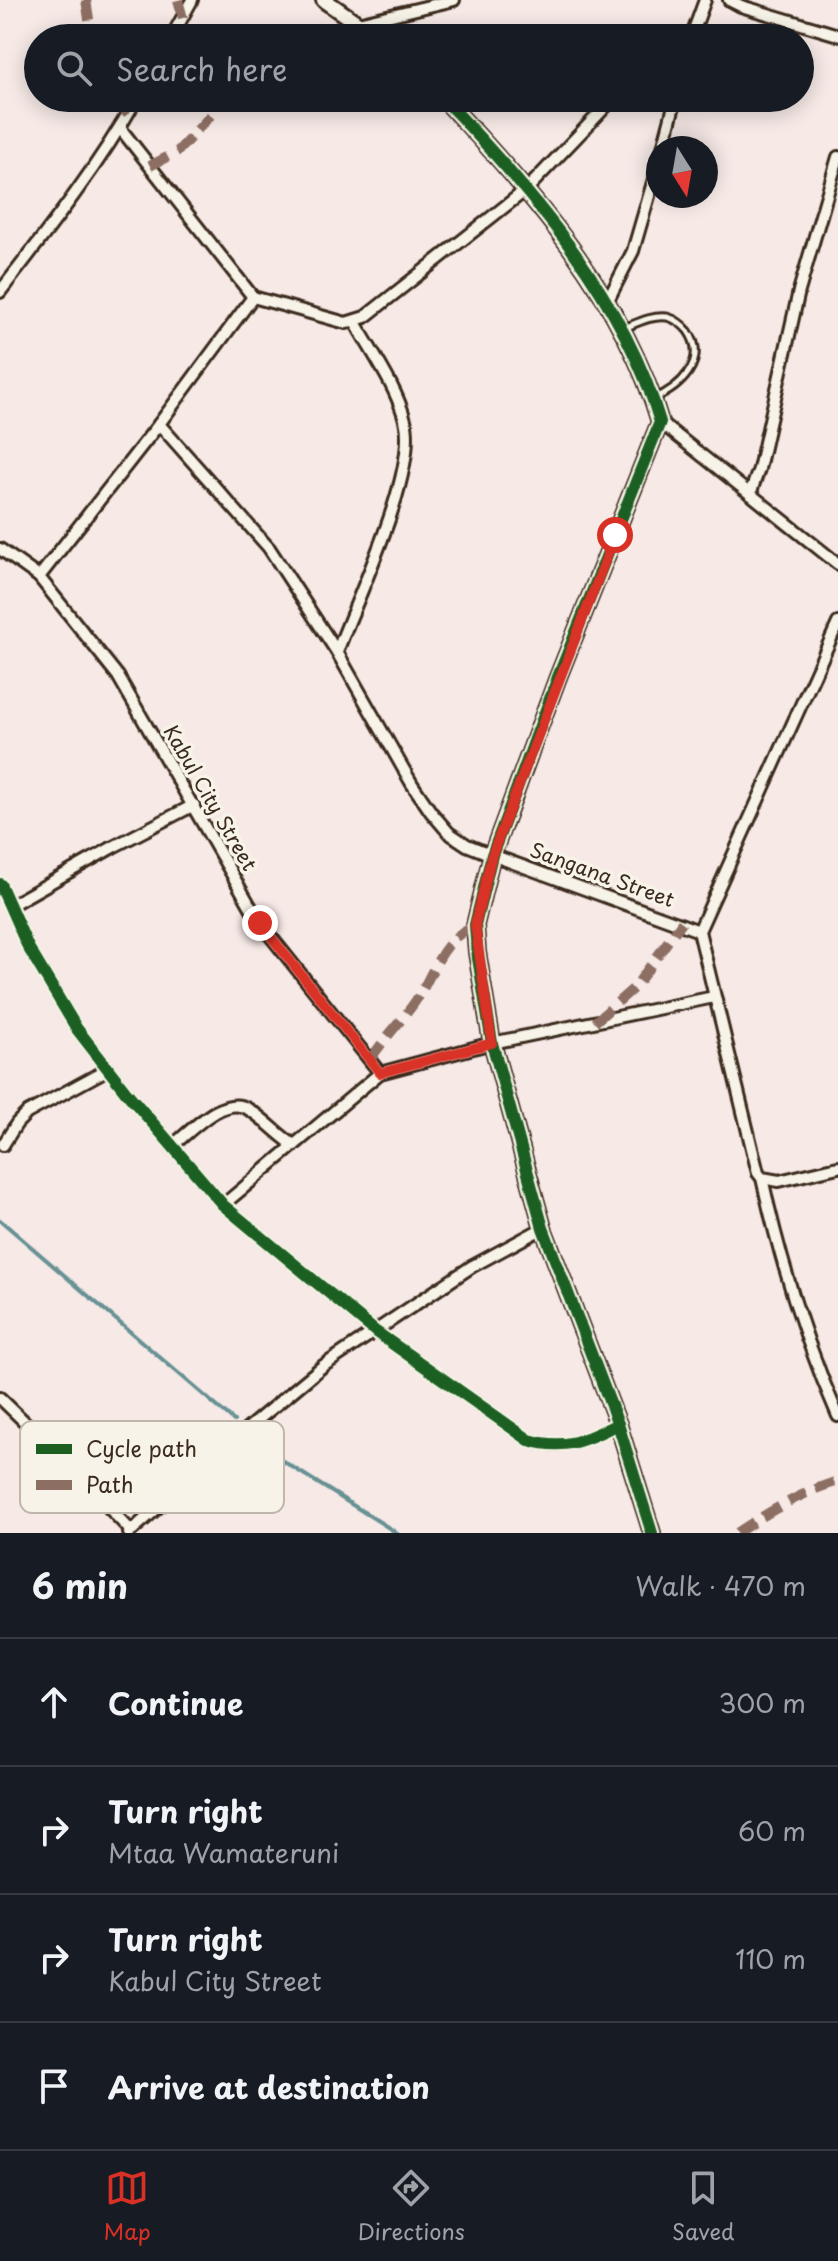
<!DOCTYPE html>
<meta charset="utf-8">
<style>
:root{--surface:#171b24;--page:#20242c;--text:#f1f3f6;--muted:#9ea1a6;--line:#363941;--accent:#d93025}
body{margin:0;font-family:"Playpen Sans",sans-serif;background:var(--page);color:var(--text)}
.compass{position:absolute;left:646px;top:136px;width:72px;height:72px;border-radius:50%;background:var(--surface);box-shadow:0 4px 20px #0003;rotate:169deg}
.stop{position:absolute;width:24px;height:24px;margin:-18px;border:6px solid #d93025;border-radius:50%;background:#fff}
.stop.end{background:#d93025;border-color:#fff;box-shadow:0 2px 8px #0008}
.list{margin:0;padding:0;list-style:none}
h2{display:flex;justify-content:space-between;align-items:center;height:104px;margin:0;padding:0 32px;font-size:34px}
h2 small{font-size:26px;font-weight:400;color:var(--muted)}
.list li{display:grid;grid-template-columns:52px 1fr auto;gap:24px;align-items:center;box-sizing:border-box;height:128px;padding:0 32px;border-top:2px solid var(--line)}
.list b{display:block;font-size:30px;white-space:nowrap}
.list p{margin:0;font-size:26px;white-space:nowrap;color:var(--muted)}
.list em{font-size:26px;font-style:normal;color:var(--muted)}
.icon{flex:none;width:44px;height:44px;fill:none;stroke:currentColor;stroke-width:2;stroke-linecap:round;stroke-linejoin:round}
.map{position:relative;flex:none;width:838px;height:1533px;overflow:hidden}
.search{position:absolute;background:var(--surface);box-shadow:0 4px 20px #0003;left:24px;right:24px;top:24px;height:88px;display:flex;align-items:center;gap:20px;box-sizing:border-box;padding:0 28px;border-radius:44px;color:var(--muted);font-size:30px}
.sheet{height:616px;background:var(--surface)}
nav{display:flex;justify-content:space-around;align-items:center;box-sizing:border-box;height:112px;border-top:2px solid var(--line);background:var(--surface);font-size:22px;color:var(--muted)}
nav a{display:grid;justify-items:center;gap:4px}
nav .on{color:var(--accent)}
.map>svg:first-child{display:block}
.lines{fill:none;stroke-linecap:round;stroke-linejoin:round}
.stream{stroke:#679194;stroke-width:4}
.lane-casing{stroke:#3b2a1e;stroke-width:11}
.street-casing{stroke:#3b2a1e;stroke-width:16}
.secondary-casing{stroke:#3b2a1e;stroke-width:20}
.lane{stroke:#f7f3e8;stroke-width:5}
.street{stroke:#f7f3e8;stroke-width:10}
.secondary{stroke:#f7f3e8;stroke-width:14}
.quiet{stroke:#8d6e63;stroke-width:10;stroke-dasharray:20 10;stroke-linecap:butt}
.cycleway-casing{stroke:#f7f3e8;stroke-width:17}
.cycleway{stroke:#1b5e20;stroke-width:12}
.route{stroke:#d93025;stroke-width:10}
.labels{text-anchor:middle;stroke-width:7;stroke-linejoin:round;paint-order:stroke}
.street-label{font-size:20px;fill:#3b2a1e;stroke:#f7f3e8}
.key{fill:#f7f3e8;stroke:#bfb7ab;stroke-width:2}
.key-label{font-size:22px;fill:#3b2a1e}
</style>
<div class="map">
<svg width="838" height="1533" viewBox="0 0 838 1533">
<rect width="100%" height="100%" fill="#f6e9e6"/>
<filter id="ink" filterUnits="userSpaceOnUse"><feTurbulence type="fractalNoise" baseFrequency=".0125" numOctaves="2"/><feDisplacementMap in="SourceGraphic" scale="16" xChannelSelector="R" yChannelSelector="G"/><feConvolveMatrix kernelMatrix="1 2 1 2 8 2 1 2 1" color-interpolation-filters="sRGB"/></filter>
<g filter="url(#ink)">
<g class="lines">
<g class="stream">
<polyline points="0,1220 234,1421"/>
<polyline points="259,1446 397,1533"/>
</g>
<g class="lane-casing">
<path id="lane" d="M624 328C637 323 652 315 667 317 675 319 683 325 688 331 709 361 680 388 653 399"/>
</g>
<g class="street-casing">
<g id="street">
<polyline points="729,0 741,6 838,35"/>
<polyline points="358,23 454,0"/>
<polyline points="171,38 192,0"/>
<polyline points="691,38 705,0"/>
<polyline points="120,128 253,297 346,323 365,317 527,189 614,98"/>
<polyline points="663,148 676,98"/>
<path d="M0 292C49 229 98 167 137 98"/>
<polyline points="607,302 633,251 658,165"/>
<polyline points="660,422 838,564"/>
<polyline points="159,424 269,548 337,652 412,784 431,812 449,833 467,845 492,855 699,931"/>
<polyline points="750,494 759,469 799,291 838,157"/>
<polyline points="0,549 39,577 118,676 260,923 380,1073"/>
<polyline points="39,577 159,424 253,297"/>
<polyline points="838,623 699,931 758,1173 762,1178 779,1181 838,1167"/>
<path d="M337 652C356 600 419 471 405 420 396 386 372 353 355 322"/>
<path d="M0 884 28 947 77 1029 126 1092 223 1205 376 1332 529 1440C566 1451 585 1440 618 1424"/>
<polyline points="11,905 113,847 194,805"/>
<polyline points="3,1145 17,1123 27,1113 108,1069"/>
<path d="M172 1146C190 1132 223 1094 248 1109 264 1118 278 1135 294 1145"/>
<path d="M762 1178C780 1260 804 1339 838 1416"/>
<polyline points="223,1205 380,1073 492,1043 714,997"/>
<polyline points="0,1398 59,1455 131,1531"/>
<polyline points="129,1533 253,1424 323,1366 471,1267 543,1228"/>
</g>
</g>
<g class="secondary-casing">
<g id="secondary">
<polyline points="324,0 378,38"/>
<path d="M443 98C530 190 624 297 660 422L558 677 492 855 475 925 477 952 492 1043 543 1228 618 1424 652 1533"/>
</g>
</g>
<use href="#lane" class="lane"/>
<use href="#street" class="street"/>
<use href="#secondary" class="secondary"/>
<g class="quiet">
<polyline points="86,0 92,38"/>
<polyline points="178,0 183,18"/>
<polyline points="116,98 128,115"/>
<polyline points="150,166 178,151 211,115 218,103"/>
<polyline points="595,1022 635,987 682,922"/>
<path d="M370 1060C383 1040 398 1025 412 1006 434 977 438 941 475 925"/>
<path d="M737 1533C768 1512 802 1492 838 1481"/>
</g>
<g class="cycleway-casing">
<g id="cycleway">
<path d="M443 98C530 190 624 297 660 422L558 677 492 855 475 925 477 952 492 1043 543 1228 618 1424 652 1533"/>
<path d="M0 884 28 947 77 1029 126 1092 223 1205 376 1332 529 1440C566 1451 585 1440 618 1424"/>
</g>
</g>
<use href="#cycleway" class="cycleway"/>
</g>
</g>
<g class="lines" filter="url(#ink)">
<polyline class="route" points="260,923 380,1073 492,1043 475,925 492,855 615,535"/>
</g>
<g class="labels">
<g class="street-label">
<text transform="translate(210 798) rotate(60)" y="7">Kabul City Street</text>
<text transform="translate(602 875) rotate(20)" y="7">Sangana Street</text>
</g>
</g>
<rect x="20" y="1421" width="264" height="92" rx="12" class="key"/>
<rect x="36" y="1444" width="36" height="10" fill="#1b5e20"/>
<rect x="36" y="1480" width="36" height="10" fill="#8d6e63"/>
<g class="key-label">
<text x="86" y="1457">Cycle path</text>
<text x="86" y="1493">Path</text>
</g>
</svg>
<svg class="compass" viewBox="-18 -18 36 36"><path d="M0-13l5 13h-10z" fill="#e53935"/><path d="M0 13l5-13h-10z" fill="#9ea1a6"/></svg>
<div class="stop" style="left:615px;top:535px"></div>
<div class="stop end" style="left:260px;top:923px"></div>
<div class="search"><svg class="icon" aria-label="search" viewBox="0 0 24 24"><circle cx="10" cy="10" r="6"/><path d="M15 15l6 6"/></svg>Search here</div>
</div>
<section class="sheet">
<h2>6 min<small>Walk · 470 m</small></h2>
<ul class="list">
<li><svg class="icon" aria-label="ahead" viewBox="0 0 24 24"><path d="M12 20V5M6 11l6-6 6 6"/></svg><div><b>Continue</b></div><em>300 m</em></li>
<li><svg class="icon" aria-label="right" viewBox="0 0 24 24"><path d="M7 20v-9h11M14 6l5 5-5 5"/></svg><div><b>Turn right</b><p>Mtaa Wamateruni</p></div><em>60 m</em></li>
<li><svg class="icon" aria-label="right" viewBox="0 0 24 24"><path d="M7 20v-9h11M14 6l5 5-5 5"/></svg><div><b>Turn right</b><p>Kabul City Street</p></div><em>110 m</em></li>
<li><svg class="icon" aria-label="arrive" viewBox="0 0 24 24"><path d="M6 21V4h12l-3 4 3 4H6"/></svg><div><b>Arrive at destination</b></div></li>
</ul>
</section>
<nav>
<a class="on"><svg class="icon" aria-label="map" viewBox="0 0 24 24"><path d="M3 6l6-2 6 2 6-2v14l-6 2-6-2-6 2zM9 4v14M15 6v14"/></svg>Map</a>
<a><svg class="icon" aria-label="directions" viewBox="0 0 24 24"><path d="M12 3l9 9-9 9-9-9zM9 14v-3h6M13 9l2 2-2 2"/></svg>Directions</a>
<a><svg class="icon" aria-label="saved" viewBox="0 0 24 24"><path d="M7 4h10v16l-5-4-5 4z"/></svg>Saved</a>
</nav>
